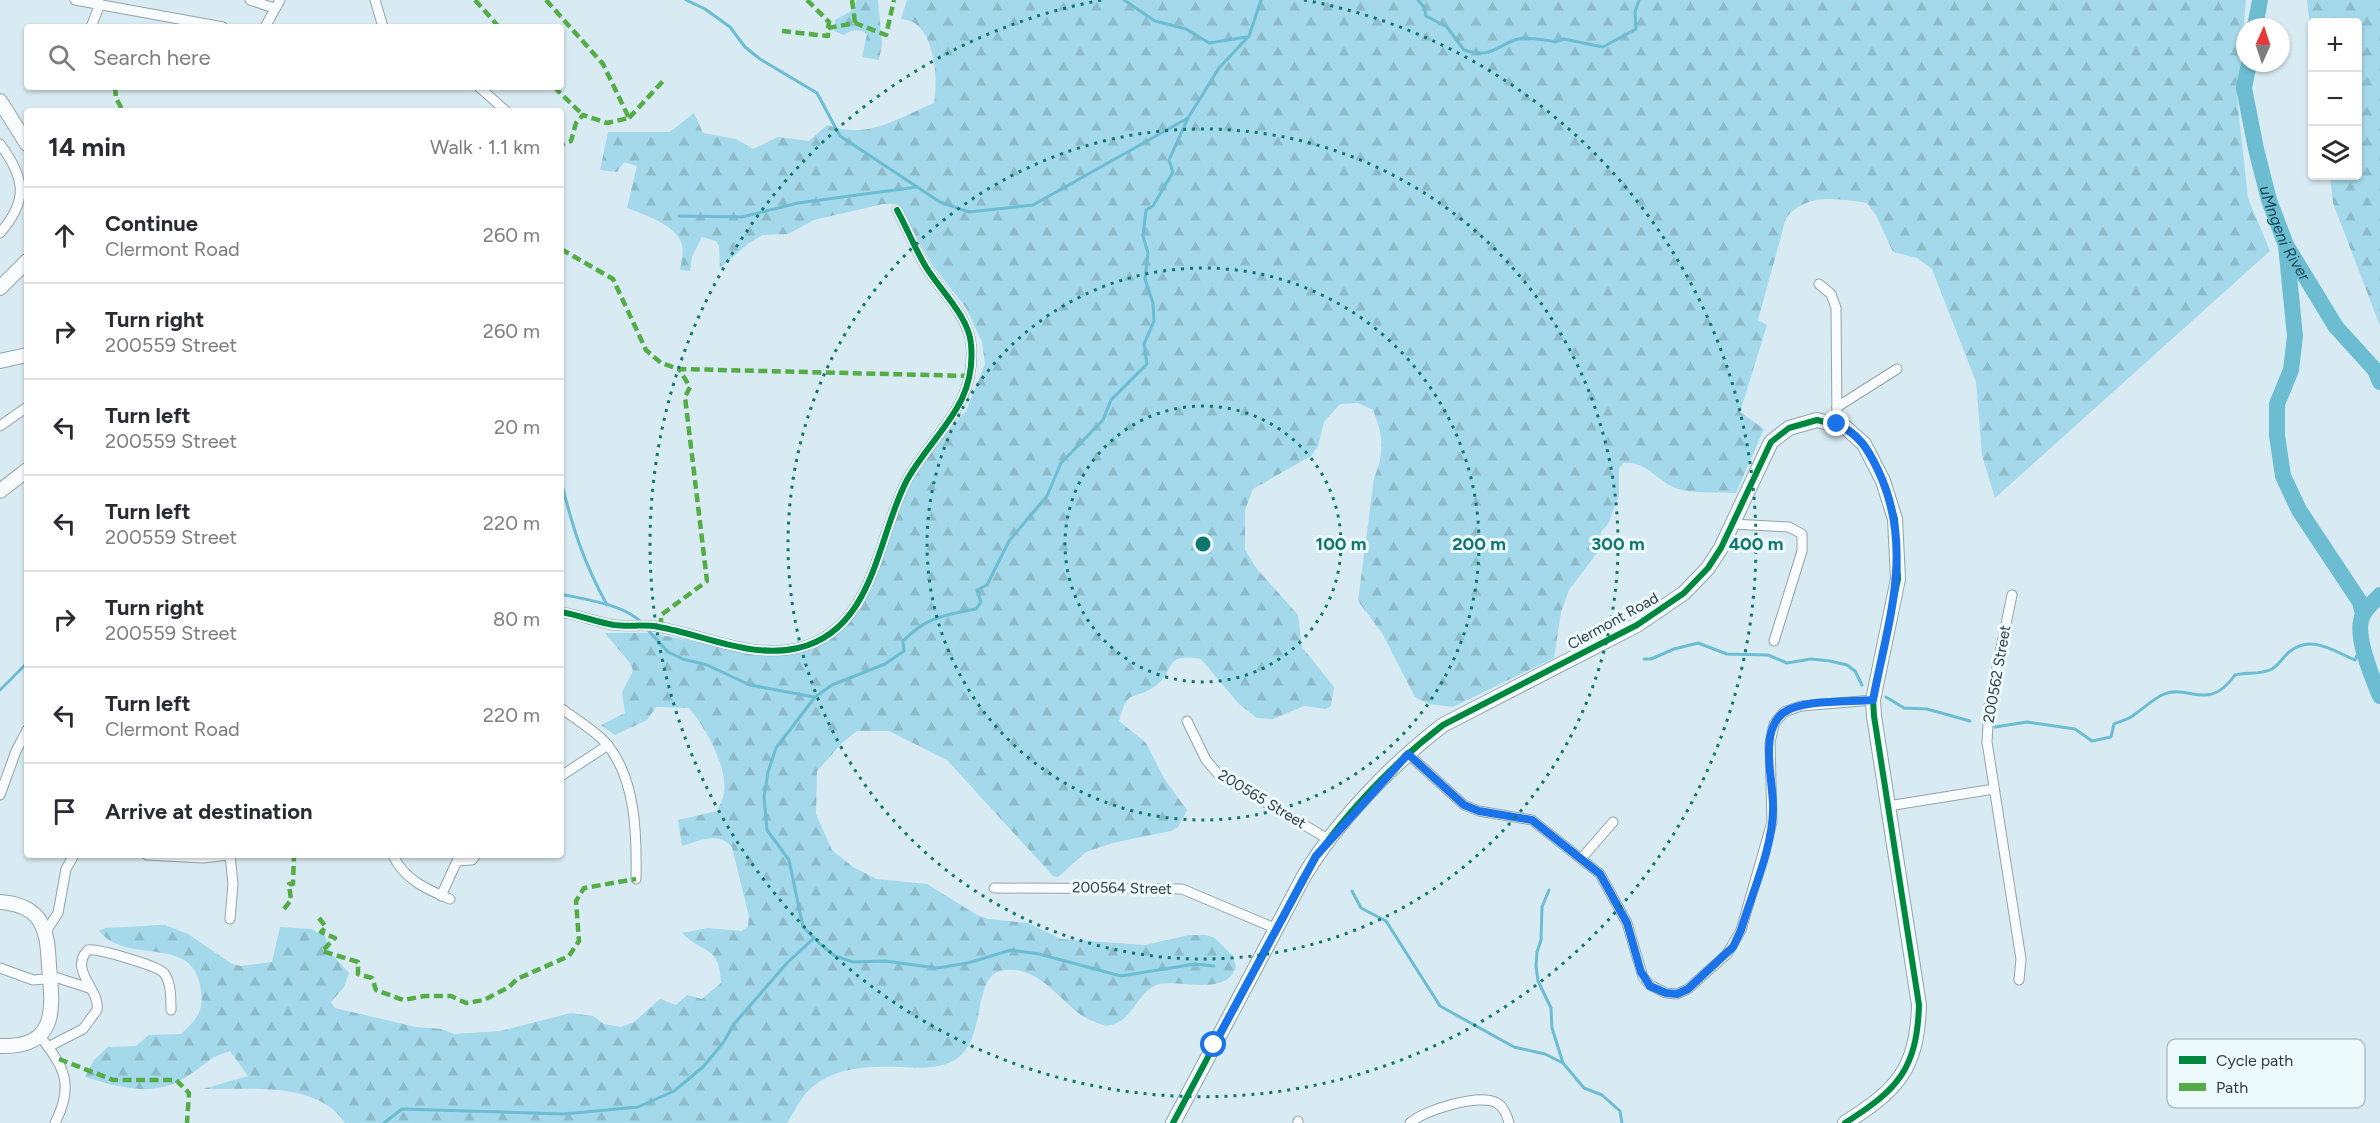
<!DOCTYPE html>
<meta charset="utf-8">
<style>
:root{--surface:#fff;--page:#f2f2f3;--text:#2b2b33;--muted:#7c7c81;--line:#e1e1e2}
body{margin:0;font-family:Figtree,sans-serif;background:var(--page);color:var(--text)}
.controls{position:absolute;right:18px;top:18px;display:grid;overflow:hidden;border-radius:6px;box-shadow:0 2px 4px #0004}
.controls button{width:54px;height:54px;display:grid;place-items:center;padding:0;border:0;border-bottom:2px solid var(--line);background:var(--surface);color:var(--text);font:30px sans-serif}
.compass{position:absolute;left:2236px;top:18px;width:54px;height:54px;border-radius:50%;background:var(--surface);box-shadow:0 2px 4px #0004;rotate:3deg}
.stop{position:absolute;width:18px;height:18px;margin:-14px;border:4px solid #1a73e8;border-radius:50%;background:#fff}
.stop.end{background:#1a73e8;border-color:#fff;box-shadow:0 2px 6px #0008}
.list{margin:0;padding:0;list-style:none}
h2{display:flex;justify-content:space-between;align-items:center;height:78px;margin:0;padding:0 24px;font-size:26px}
h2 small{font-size:20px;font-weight:400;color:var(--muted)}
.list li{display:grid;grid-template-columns:39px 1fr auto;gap:18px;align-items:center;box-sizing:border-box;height:96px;padding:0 24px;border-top:2px solid var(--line)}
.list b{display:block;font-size:22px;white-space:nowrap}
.list p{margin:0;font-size:20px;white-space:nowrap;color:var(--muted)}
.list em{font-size:20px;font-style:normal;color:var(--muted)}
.icon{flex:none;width:33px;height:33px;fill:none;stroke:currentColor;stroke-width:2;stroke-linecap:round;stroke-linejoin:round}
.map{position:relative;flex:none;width:2380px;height:1123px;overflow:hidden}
.search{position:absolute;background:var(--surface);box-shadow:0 2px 4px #0004;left:24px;top:24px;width:540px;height:66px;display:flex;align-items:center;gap:15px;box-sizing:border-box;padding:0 21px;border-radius:6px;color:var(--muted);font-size:22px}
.panel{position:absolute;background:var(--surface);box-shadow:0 2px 4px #0004;left:24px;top:108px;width:540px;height:750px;border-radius:6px}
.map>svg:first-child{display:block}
.forest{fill:url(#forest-firs)}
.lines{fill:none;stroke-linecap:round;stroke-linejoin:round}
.stream{stroke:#6cbcd2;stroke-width:3}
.river{stroke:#6cbcd2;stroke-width:16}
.street-casing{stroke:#94a3a8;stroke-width:11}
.secondary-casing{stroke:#94a3a8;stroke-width:16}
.street{stroke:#f9fcfd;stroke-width:9}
.secondary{stroke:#f9fcfd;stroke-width:14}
.quiet{stroke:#54ac46;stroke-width:4.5;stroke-dasharray:9 4.5;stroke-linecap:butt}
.cycleway-casing{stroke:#ecfafe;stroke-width:10}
.cycleway{stroke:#00873e;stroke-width:6}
.route{stroke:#1a73e8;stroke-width:8}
.ring{fill:none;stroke:#0f766e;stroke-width:3;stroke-dasharray:3 6}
.labels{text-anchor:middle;stroke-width:6;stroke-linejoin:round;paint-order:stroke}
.street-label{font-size:15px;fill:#2e3b40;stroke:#ecfafe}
.water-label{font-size:16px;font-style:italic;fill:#1a4855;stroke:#ecfafe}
.key{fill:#ecfafe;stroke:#b3c1c5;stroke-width:1.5}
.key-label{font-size:16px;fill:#2e3b40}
.centre{fill:#0f766e;stroke:#ecfafe;stroke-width:3}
.ring-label{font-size:18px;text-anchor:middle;font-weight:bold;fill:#0f766e;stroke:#ecfafe;stroke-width:6;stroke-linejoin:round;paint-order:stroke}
</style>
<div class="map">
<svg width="2380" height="1123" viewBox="0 0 2380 1123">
<defs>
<pattern id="forest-firs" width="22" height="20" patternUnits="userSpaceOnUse" patternTransform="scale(1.5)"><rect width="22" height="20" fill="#a3d9ea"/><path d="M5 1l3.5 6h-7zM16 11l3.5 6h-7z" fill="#8dbbca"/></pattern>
</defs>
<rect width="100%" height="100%" fill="#d8ebf2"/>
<g class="forest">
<path d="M857 0H878L882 44 879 60 862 57 867 34C859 28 851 30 844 35L834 31 835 20 851 11Z"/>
<path d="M907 0H2246L2237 98 2248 198 2270 251 1995 498 1982 455 1976 382 1932 269 1917 258 1893 252 1876 215 1867 203C1838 199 1807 192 1786 218L1758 320 1767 325 1740 412 1764 429 1736 493C1718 492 1695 494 1678 489 1658 483 1648 461 1623 463L1619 469V496L1608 524 1601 532 1597 553 1569 590 1561 612 1554 658 1453 707 1429 704 1415 697 1382 633 1358 601 1374 478C1385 452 1383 435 1373 410L1358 403 1340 404 1324 422 1318 446 1311 456 1253 489 1245 510V550L1257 569 1298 615 1302 647 1334 687 1331 706 1326 709 1304 706 1273 719 1257 718 1239 704 1201 659C1161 652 1177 672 1154 687 1133 701 1128 687 1119 721L1146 743 1165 780 1187 810 1178 827 1171 831 1112 843 1086 852 1058 877 1053 876 947 760 889 731H857L843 742 817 771 816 814 832 850 853 867 877 879 927 884 977 915 988 919 1028 923 1061 939 1145 945 1189 935H1206L1215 938 1233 956 1236 967C1227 996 1182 980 1160 984 1141 988 1135 1013 1119 1022 1116 1024 1110 1025 1106 1026 1098 1023 1088 1020 1081 1015 1058 998 1037 966 1005 970 968 974 991 1043 951 1062 936 1069 917 1068 901 1067 871 1066 835 1066 810 1089 801 1097 794 1112 787 1123H345C317 1080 248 1090 203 1089L248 1076 230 1051C205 1058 200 1071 179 1081 148 1097 116 1086 85 1077L94 1060 108 1047 136 1046 149 1035 181 1034C196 1020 204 1012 201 991 195 932 129 967 99 931L105 928 165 925 188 934 232 964 241 966 272 962 280 927 311 929 325 936 330 952 349 973 344 987 331 1002 335 1008 416 1027 442 1029 454 1034 500 1031 571 1013 593 1016 604 1024 621 1027 634 1022 660 999 676 1005 687 995 702 999 721 983C719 944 705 956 682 933L708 928 742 931 748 926 749 917 732 847C718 831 699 841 682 846L678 820 717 811C720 805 723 799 724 793 728 768 705 726 689 708L656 707 647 720 615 735 601 725 625 713 622 692 633 671 630 663 605 633H649L760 653 806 651 834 637 849 622 872 589 893 523 913 480 936 445 966 411 985 364 982 342 966 308 933 266 898 204H883L814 220 788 234 763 235 749 243 720 268 719 246 716 241 702 237 692 256 690 271 680 270C681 262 684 252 682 245 677 225 645 215 627 208L637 166 624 162 617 172 600 170 608 132H670L694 113 703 133 736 139 753 149 778 137 809 141 827 125C868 140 896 119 934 103 939 78 934 19 901 19Z"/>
<polygon points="2307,0 2380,0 2380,326 2333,203 2330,176 2358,176 2358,22 2312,22 2312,45"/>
</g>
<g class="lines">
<g class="stream">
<polyline points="686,0 705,9 730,27 745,47 760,59 817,93 840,136 940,202 969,212 1033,205 1188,118"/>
<polyline points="1124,0 1155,21 1186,29 1209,43 1247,37"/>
<path d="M1418 0 1424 7 1426 16 1447 27 1464 50C1492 59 1495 46 1518 39 1525 37 1548 40 1555 42L1564 39 1603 47 1636 29 1635 12 1639 0"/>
<polyline points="679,216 742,217 798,203 917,187"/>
<path d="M561 481C573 529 583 561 607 605"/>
<path d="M561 594C586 600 625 604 643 624"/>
<polyline points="647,629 668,652 683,659 707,665 750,685 814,697"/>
<polyline points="1644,659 1651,659 1674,649 1698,643 1727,654 1768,655 1787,663 1811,659 1830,661 1847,665 1855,671 1862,685"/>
<polyline points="0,690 27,663"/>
<polyline points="1886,697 1904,708 1927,709 1970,721"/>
<path d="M1995 727 2027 722 2075 729 2092 741 2111 737 2114 724C2121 721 2130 719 2135 714 2144 708 2152 700 2162 695 2188 682 2207 714 2235 675 2247 672 2260 675 2272 669 2279 665 2283 657 2289 652 2312 634 2333 651 2355 660L2363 643"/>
<polyline points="1549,890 1542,907 1541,940 1537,952 1536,966 1538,981 1551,1008 1552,1028 1563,1063"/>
<polyline points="1352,891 1361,908 1386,921 1440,1006 1514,1047 1545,1054 1563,1063 1584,1088 1602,1095 1620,1111 1622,1123"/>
<path d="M1214 966 1195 964 1121 976 1039 954 1011 950 968 963 937 968 885 961 853 962 835 956 820 944 803 927 789 860 767 830 764 797 768 772 776 748 815 697 832 685 885 664 904 651 903 641C926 617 945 615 976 609L981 602 977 590 987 585 1009 541 1047 496 1061 463 1103 420 1111 400 1147 364 1144 344 1154 321 1153 303 1145 279 1148 253 1143 236 1146 210 1153 206 1173 172 1169 160 1188 118 1219 68 1249 36 1261 0"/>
<polyline points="384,1123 402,1109 564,1114 638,1107 674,1091 703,1067 723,1043 734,1024 787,963 814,938"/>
</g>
<g class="river">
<polyline points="2255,27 2260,0"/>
<path id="s1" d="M2249 63 2244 88 2256 149 2269 200 2286 245 2336 327 2375 370 2380 382"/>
<polyline points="2286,245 2295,336 2291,370 2277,404 2277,435 2283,476 2299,510 2360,602 2363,614"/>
<path d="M2380 595C2375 601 2368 606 2364 613 2352 631 2372 677 2380 696"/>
</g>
<g class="street-casing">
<g id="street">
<polyline points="75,0 223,27"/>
<polyline points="250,0 274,8"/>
<polyline points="375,0 383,27"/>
<polyline points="91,27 100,4"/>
<polyline points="265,27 280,0"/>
<polyline points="479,87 506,111"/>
<path d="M0 144C25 178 29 200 0 233"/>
<polyline points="1819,284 1831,294 1836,308 1837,424"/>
<polyline points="1837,407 1897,369"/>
<polyline points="0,426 27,407"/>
<polyline points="1732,524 1789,527 1802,534 1802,551 1774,641"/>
<polyline points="2012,595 1989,706 1987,742 2021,959 2019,980"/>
<path d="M561 612C579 615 596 622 614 625 629 627 645 624 659 627 704 635 752 659 798 648 875 630 877 536 907 480 934 432 977 406 971 344 969 317 940 290 926 267 915 249 907 228 897 210"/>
<path d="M561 708C575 719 593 729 605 742 636 777 637 835 636 879"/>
<polyline points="1187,721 1206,760 1219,775 1328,839"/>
<polyline points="1408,754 1464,805 1479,811 1532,820 1600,874 1627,923 1643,977 1650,985 1666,993 1677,994 1688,989 1727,954 1741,930 1772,822 1770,743 1774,724 1784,712 1801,706 1873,700"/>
<polyline points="561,776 608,745"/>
<polyline points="0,795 16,751 27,730"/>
<polyline points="1888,806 1994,789"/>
<polyline points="147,855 203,858 228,855"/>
<path d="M393 855C403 879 428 890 450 899"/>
<polyline points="1582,858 1613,822"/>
<polyline points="994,888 1182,889 1277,929"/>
<polyline points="441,896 457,861 472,860 476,855"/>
<polyline points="230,919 233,884 230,855"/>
<polyline points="45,933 58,913 66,869 74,855"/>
<polyline points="0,968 33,980 58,978 89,988"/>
<path d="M39 1035C64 1067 75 1084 55 1123"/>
<path d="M48 1047 83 1029 97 1010C101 990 68 970 88 950 97 948 158 966 164 973 171 982 171 998 171 1010"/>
<polyline points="1298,1121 1298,1123"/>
<path d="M1410 1123C1424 1110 1480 1093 1497 1103 1504 1107 1507 1115 1509 1123"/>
</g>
</g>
<g class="secondary-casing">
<g id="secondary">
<polyline points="0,101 27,144"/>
<polyline points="0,288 27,261"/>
<polyline points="0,361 27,355"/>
<polyline points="0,491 27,470"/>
<path d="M0 902C14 903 27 906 37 917 48 931 48 950 49 966 53 1009 58 1048 0 1046"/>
<path d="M1173 1123 1304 876C1337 821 1392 764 1443 725L1637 625 1684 593 1708 568 1721 548 1771 442 1789 428 1817 420 1845 427 1864 444 1883 481 1895 519 1898 579 1873 700 1874 716 1919 1005C1917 1070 1897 1090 1845 1123"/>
</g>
</g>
<use href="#street" class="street"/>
<use href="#secondary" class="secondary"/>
<g class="quiet">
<polyline points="475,0 499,27"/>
<polyline points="546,0 603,64 629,118 607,123 583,115 576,123 571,141 561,145"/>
<polyline points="807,0 829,22 828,28"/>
<polyline points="852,0 855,23"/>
<polyline points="782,31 828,36 828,28 855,23 886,35 894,0"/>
<polyline points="115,87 116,98 123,111"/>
<polyline points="554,87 583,115"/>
<polyline points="629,118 664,80"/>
<polyline points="561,249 613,279 646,350 661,363 679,369 971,376"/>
<polyline points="661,627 661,615 707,581 685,397 690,387 679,369"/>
<polyline points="284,909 291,900 289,884 293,884 294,855"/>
<polyline points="319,918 326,927 321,932 335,938 322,951 358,962 358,974 372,978 376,990 403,1000 425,996 451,996 466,1003 484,1000 509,987 517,979 569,956 579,941 576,901 584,888 636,879"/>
<polyline points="59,1059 113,1080 176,1080 189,1093 187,1123"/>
</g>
<g class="cycleway-casing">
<g id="cycleway">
<path d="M561 612C579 615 596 622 614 625 629 627 645 624 659 627 704 635 752 659 798 648 875 630 877 536 907 480 934 432 977 406 971 344 969 317 940 290 926 267 915 249 907 228 897 210"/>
<path d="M1173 1123 1304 876C1337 821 1392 764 1443 725L1637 625 1684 593 1708 568 1721 548 1771 442 1789 428 1817 420 1845 427 1864 444 1883 481 1895 519 1898 579 1873 700 1874 716 1919 1005C1917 1070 1897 1090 1845 1123"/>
</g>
</g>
<use href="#cycleway" class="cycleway"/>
</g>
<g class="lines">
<path class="route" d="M1214 1045 1316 856 1408 754 1464 805 1479 811 1532 820 1600 874 1627 923 1641 972 1650 986 1666 993 1677 994 1688 989 1733 947 1741 930C1752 893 1774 845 1773 806 1773 779 1759 732 1783 713 1801 699 1850 702 1873 700 1888 621 1915 548 1878 470 1868 449 1859 434 1837 424"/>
</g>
<g class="ring">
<circle cx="1203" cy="544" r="138"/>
<circle cx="1203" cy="544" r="276"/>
<circle cx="1203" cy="544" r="415"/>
<path d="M1304 0A553 553 0 1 1 1102 0"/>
</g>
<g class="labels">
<g class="street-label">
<text transform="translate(1613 621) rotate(-29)" y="5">Clermont Road</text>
<text transform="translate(1997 674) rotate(-80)" y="5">200562 Street</text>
<text transform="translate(1262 799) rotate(31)" y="5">200565 Street</text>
<text transform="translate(1122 888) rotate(1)" y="5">200564 Street</text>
</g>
<g class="water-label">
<text dy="6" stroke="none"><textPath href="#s1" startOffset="177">uMngeni River</textPath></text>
</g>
</g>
<rect x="2167" y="1039" width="198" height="69" rx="9" class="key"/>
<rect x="2179" y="1056" width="27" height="8" fill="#00873e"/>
<rect x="2179" y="1083" width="27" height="8" fill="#54ac46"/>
<g class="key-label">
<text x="2216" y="1066">Cycle path</text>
<text x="2216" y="1093">Path</text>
</g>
<circle cx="1203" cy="544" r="9" class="centre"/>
<g class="ring-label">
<text x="1341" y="550">100 m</text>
<text x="1479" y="550">200 m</text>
<text x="1618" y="550">300 m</text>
<text x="1756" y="550">400 m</text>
</g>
</svg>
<div class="controls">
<button>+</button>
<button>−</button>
<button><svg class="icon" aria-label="layers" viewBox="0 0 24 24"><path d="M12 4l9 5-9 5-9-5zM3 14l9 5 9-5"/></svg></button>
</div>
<svg class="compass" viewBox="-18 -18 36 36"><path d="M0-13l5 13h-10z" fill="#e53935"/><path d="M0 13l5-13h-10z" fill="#7c7c81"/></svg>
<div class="stop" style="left:1214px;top:1045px"></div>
<div class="stop end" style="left:1837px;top:424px"></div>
<div class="search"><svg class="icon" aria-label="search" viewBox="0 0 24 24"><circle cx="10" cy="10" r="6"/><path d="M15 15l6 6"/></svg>Search here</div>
<section class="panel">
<h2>14 min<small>Walk · 1.1 km</small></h2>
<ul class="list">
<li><svg class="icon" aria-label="ahead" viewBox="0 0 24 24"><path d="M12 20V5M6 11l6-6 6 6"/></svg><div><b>Continue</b><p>Clermont Road</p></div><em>260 m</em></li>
<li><svg class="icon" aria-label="right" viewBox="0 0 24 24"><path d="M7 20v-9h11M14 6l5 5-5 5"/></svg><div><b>Turn right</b><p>200559 Street</p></div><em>260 m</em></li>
<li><svg class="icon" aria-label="left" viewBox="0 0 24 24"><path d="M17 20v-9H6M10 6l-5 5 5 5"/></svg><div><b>Turn left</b><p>200559 Street</p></div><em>20 m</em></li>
<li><svg class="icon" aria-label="left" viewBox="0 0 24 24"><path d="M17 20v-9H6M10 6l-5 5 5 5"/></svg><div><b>Turn left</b><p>200559 Street</p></div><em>220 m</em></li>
<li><svg class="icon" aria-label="right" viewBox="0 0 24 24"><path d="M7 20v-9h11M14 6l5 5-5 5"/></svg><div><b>Turn right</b><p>200559 Street</p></div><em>80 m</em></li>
<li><svg class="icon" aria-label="left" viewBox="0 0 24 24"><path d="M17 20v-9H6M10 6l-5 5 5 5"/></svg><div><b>Turn left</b><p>Clermont Road</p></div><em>220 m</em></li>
<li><svg class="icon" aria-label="arrive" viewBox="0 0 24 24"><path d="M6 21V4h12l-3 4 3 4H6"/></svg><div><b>Arrive at destination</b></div></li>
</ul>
</section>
</div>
